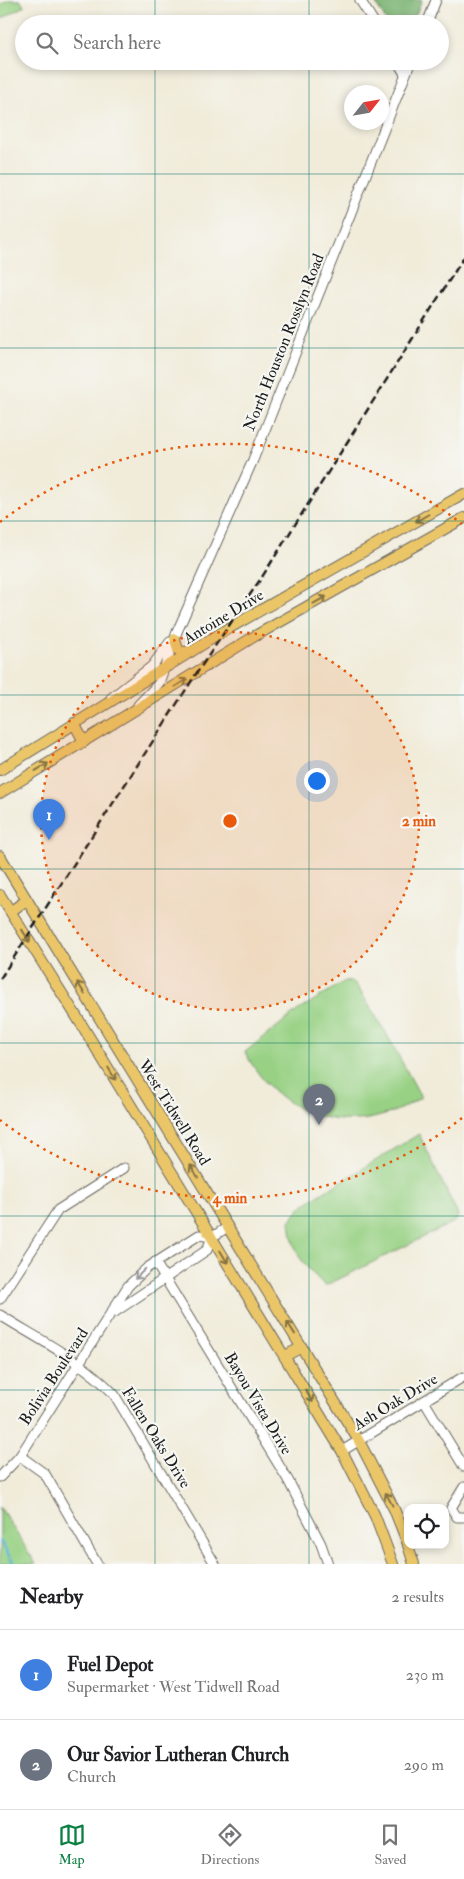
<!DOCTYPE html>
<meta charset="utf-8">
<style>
:root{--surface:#fff;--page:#f2f2f2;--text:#202124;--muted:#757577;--line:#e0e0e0;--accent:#0b8043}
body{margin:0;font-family:"IM FELL Double Pica",serif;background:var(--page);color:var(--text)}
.controls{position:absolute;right:15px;bottom:15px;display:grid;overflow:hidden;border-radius:10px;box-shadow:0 2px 8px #0003}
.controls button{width:45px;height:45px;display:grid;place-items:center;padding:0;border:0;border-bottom:1px solid var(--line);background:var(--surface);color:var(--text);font:25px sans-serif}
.compass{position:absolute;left:344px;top:85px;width:45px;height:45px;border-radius:50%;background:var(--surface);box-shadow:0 2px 8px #0003;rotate:59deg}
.you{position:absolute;left:316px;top:780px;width:18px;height:18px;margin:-12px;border:4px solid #fff;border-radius:50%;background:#1a73e8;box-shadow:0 0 0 8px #1a73e833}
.badge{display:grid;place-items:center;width:32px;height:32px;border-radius:50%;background:var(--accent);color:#fff;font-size:16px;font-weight:700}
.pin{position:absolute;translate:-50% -41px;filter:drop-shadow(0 1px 2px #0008)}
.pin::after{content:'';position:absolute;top:26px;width:18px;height:15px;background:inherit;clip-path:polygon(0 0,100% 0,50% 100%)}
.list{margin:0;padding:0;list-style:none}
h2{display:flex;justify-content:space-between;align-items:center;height:65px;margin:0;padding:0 20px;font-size:21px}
h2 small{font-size:16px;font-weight:400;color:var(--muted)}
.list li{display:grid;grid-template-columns:32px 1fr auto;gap:15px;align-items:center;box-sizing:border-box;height:90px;padding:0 20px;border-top:1px solid var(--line)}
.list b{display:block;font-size:19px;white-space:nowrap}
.list p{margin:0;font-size:16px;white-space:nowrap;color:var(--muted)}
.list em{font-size:16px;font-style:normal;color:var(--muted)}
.icon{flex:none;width:28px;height:28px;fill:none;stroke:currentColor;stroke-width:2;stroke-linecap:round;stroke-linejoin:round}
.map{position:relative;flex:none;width:464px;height:1564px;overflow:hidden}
.search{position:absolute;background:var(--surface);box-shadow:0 2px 8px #0003;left:15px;right:15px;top:15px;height:55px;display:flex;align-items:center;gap:12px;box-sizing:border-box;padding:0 18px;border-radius:28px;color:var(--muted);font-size:19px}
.sheet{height:245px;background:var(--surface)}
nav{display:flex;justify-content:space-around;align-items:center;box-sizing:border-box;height:70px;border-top:1px solid var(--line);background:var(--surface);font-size:14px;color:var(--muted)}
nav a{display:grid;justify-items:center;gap:2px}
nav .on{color:var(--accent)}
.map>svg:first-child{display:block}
.green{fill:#98d184;stroke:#5a7650}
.forest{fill:#7ab372;stroke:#4b6847}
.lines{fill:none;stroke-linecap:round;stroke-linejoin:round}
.stream{stroke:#55b2d3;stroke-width:2.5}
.minor-casing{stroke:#67655e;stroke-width:11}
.major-casing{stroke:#67655e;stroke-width:12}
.minor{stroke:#fff;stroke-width:9}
.major{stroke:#ebc669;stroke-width:10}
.rail{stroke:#1c1c1c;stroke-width:2.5;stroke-dasharray:8 4;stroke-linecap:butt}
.oneway{stroke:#847142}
.oneway2{stroke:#999}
.grid{fill:none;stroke:#0f766e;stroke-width:1;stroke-opacity:0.55}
.ring{fill:none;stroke:#e8590c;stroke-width:2.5;stroke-dasharray:2.5 5}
.labels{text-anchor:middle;stroke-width:4.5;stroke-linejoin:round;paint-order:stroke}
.street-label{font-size:16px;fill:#1c1c1c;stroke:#f6f6f2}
.centre{fill:#e8590c;stroke:#f6f6f2;stroke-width:2.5}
.ring-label{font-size:15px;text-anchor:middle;font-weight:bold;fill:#e8590c;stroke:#f6f6f2;stroke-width:4.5;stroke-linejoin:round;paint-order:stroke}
</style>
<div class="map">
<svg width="464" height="1564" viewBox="0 0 464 1564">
<rect width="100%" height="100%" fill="#f6f6f2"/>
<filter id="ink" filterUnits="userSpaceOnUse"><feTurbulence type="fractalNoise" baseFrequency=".02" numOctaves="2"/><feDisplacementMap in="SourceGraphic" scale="10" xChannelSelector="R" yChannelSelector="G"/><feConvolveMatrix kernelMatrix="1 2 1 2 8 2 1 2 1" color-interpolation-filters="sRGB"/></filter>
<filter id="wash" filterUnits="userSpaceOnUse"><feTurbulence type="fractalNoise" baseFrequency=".0096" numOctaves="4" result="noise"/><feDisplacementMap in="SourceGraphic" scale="20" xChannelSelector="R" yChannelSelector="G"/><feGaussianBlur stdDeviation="1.12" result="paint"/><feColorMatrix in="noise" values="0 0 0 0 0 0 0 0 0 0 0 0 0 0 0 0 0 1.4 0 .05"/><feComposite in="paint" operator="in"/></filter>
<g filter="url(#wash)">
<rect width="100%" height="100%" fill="#f1ecda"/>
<g class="green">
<polygon points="8,0 20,0 24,6 0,20 0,5"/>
<path d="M345 981 355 983 385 1031 421 1097C357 1141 280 1121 245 1052L297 1011Z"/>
<path d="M419 1134 458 1215 456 1221 325 1286C302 1262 293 1256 290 1221L303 1205Z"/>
<polygon points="0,1507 36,1564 0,1564"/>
</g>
<polygon class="forest" points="374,0 422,0 412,24 388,24"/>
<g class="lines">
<polyline class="stream" points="0,1541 14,1564"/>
</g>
</g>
<g filter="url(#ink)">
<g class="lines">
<g class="minor-casing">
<g id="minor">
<polyline points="360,0 375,24"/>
<polyline points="427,24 436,0"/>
<polyline points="397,61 405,74"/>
<polyline points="111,698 152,666 170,642"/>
<polyline points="138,705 159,683 177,632 253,460 411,61"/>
<polyline points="155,1262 288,1480 321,1544 328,1564"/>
<polyline points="0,1299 58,1210 124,1168"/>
<polyline points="115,1312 207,1250 212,1237 228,1227"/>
<path d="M0 1315C38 1339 83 1361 114 1394L215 1564"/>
<polyline points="424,1401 464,1467"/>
<polyline points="342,1451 463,1377"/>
<polyline points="20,1456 45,1474 97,1564"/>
<polyline points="0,1477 20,1456 128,1286 147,1268 199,1235 212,1237"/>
<polyline points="464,1487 451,1508 457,1517 464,1517"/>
</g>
</g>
<g class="major-casing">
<g id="major">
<polyline points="175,639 178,650 182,652 192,651"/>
<polyline points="74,723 84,742"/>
<polyline points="0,770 226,630 464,494"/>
<polyline points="0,793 255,636 464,518"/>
<polyline points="0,856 359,1441 394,1509 408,1544"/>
<polyline points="0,895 80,1022 342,1451 375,1516 393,1564"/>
<polyline points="11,911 27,900"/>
<polyline points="285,1356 302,1347"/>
<polyline points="408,1545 414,1564"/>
</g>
</g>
<use href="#minor" class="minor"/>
<use href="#major" class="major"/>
<polyline class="rail" points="0,979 196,674 262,577 464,257"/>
</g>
<defs><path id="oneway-shaft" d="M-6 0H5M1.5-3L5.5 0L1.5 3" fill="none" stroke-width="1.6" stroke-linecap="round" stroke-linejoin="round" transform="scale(1.25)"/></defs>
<g class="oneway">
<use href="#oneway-shaft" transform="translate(422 518) rotate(150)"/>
<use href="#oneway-shaft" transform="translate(320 600) rotate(-29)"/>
<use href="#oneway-shaft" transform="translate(181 683) rotate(-32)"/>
<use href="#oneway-shaft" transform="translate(42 767) rotate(-31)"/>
<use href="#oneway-shaft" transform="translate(26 936) rotate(58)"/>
<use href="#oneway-shaft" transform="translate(81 988) rotate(-122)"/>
<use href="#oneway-shaft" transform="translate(112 1074) rotate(59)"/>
<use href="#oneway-shaft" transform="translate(194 1171) rotate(-122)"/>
<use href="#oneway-shaft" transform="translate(224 1257) rotate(59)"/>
<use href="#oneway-shaft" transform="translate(291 1328) rotate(-122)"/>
<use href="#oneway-shaft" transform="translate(309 1396) rotate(59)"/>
<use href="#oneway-shaft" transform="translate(389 1499) rotate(-118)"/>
</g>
<use class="oneway2" href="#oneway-shaft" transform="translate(140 1274) rotate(135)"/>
</g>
<path class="grid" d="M155 0V24M309 0V24M155 61V1564M309 61V1564M0 174H464M0 348H464M0 521H464M0 695H464M0 869H464M0 1043H464M0 1216H464M0 1390H464"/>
<circle cx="230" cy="821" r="189" fill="#e8590c" fill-opacity=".12"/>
<g class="ring">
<circle cx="230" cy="821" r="189"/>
<path d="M462 1118A377 377 0 0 1 0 1120M0 522A377 377 0 0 1 462 524"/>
</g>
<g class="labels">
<g class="street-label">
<text transform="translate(283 342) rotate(-68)" y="6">North Houston Rosslyn Road</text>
<text transform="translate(223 616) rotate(-31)" y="6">Antoine Drive</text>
<text transform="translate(175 1112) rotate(58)" y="6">West Tidwell Road</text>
<text transform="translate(53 1376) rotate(-57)" y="6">Bolivia Boulevard</text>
<text transform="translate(395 1401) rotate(-31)" y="6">Ash Oak Drive</text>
<text transform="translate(259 1403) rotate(59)" y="6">Bayou Vista Drive</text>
<text transform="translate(157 1437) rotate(58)" y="6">Fallen Oaks Drive</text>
</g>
</g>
<circle cx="230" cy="821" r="8" class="centre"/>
<g class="ring-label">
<text x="419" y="826">2 min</text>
<text x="230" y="1203">4 min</text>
</g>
</svg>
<div class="controls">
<button><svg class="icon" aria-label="locate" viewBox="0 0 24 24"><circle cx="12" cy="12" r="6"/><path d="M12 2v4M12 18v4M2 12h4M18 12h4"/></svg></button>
</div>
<svg class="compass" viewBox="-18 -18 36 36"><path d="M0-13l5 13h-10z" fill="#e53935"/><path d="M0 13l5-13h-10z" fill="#757577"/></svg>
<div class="you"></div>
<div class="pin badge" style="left:49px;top:840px;background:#3f7fe0">1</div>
<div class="pin badge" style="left:319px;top:1125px;background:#6b7280">2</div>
<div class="search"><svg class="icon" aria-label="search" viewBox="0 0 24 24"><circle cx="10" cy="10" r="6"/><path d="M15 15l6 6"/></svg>Search here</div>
</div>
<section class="sheet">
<h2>Nearby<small>2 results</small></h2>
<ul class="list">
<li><span class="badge" style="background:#3f7fe0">1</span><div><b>Fuel Depot</b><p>Supermarket · West Tidwell Road</p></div><em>230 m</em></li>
<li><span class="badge" style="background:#6b7280">2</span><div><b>Our Savior Lutheran Church</b><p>Church</p></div><em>290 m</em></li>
</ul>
</section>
<nav>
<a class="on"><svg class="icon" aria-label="map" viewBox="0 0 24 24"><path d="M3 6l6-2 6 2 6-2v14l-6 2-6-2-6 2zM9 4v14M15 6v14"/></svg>Map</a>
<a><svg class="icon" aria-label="directions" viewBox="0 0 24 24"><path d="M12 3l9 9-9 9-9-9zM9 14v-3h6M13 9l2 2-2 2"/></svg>Directions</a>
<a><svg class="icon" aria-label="saved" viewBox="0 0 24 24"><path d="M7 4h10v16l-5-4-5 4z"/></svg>Saved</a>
</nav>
